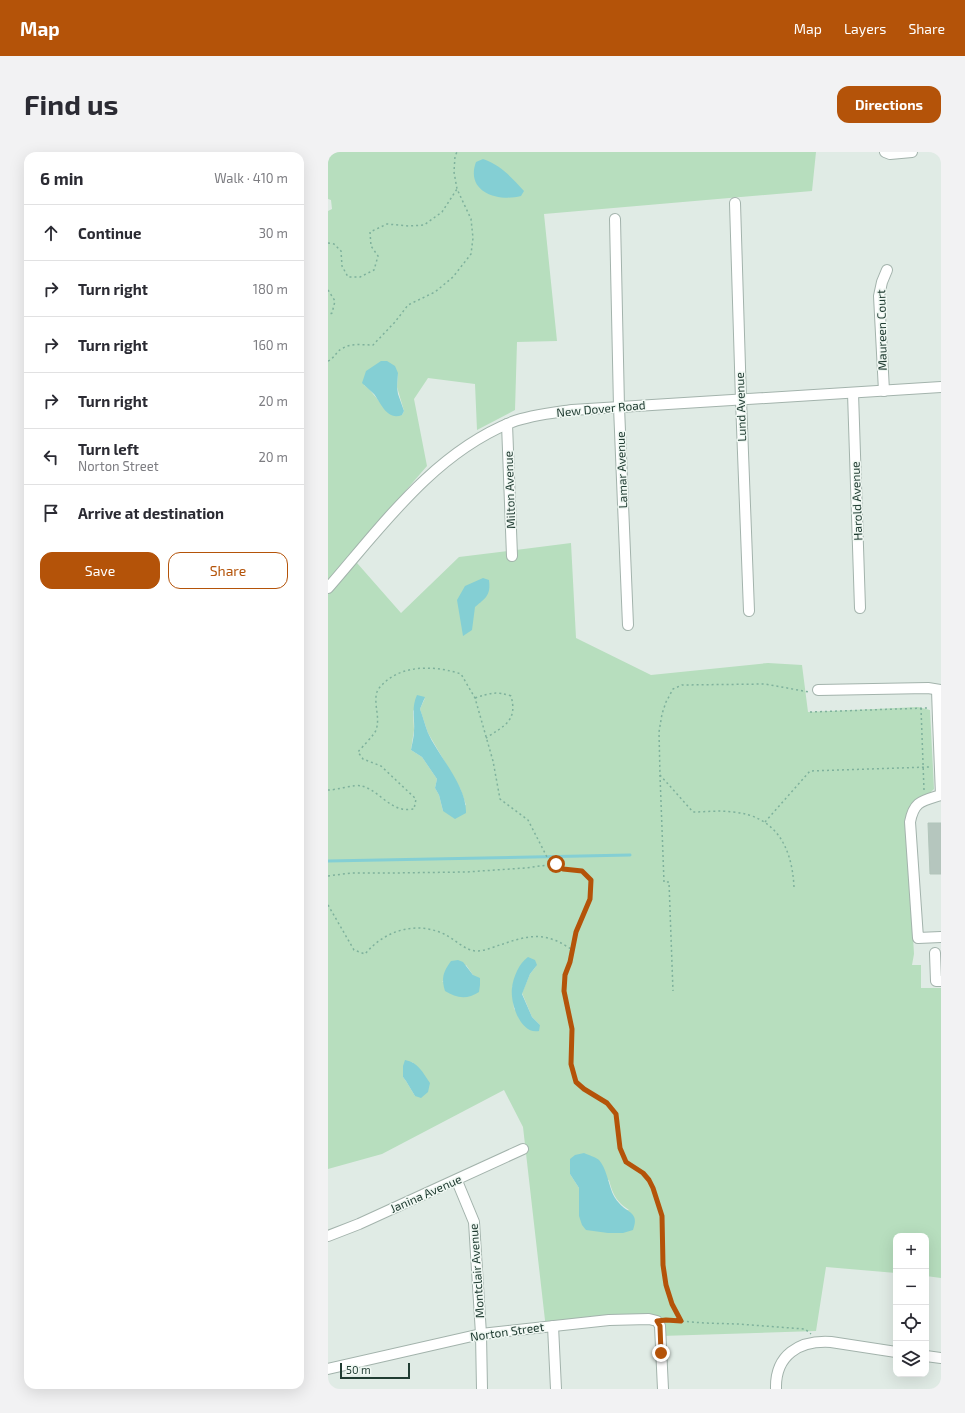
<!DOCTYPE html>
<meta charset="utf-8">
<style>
:root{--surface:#fff;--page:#f2f2f3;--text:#2b2b33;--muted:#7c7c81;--line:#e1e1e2;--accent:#b45309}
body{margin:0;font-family:"Exo 2",sans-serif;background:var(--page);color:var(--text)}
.controls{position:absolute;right:12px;bottom:12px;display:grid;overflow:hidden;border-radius:8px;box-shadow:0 4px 16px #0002}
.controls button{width:36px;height:36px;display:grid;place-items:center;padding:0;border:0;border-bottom:1px solid var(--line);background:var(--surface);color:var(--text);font:20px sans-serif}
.scale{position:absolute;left:12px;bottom:10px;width:70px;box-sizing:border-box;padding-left:4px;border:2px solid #203c32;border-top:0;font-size:11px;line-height:14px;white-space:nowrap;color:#203c32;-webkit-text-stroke:3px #f0f8f3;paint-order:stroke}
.stop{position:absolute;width:12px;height:12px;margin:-9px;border:3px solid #b45309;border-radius:50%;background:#fff}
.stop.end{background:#b45309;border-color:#fff;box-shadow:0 1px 4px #0008}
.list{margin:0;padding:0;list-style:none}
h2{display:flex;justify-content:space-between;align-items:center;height:52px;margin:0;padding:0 16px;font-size:17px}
h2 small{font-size:13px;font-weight:400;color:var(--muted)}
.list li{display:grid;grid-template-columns:26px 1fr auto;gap:12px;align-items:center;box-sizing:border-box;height:56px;padding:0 16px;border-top:1px solid var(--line)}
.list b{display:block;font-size:15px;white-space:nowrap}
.list p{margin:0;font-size:13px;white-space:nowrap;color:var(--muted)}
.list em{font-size:13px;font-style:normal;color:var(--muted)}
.actions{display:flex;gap:8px;padding:12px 16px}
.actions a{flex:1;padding:9px 0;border:1px solid var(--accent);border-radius:12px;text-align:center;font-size:14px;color:var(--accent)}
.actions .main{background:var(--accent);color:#fff}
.icon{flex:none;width:22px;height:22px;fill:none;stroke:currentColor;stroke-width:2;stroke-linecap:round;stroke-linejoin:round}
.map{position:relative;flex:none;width:613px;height:1237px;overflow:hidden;border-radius:12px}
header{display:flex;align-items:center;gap:24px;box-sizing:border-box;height:56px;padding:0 20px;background:var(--accent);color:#fff}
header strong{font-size:19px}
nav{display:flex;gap:22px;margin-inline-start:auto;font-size:14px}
.intro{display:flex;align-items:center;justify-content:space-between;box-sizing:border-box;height:96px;padding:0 24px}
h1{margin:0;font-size:28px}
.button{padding:10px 18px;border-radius:12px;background:var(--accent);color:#fff;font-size:14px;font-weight:700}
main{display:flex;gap:24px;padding:0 24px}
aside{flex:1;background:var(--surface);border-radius:12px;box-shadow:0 4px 16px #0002}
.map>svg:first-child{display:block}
.green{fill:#b7debe;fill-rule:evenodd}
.water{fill:#84cfd4}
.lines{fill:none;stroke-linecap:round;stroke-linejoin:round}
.stream{stroke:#84cfd4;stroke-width:3}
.building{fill:#b5c6be;stroke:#b2c5bb}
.minor-casing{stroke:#a3b3ac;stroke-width:12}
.path{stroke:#7eb19c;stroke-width:1.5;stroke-dasharray:2 3;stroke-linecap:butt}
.minor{stroke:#fff;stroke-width:10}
.route{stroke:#b45309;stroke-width:5}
.labels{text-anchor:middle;stroke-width:3;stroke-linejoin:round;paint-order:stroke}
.street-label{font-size:12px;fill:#203c32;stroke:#f0f8f3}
</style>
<header>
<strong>Map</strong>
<nav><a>Map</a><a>Layers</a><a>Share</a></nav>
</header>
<div class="intro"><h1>Find us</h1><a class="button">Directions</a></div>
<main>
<aside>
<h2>6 min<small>Walk · 410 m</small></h2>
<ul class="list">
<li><svg class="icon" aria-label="ahead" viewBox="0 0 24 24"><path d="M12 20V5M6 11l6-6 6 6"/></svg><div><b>Continue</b></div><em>30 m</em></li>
<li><svg class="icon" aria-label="right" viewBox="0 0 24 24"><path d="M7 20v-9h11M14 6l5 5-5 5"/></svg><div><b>Turn right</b></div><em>180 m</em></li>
<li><svg class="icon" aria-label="right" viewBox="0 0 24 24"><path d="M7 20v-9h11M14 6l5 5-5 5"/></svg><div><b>Turn right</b></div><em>160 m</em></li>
<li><svg class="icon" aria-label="right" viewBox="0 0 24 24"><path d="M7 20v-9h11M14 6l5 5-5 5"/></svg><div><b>Turn right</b></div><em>20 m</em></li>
<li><svg class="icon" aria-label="left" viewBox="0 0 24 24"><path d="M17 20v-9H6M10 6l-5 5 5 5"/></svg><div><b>Turn left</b><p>Norton Street</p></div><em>20 m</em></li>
<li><svg class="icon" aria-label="arrive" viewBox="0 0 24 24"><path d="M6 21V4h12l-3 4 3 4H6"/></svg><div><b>Arrive at destination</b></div></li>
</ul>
<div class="actions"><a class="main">Save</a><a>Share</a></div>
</aside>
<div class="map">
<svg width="613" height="1237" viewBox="0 0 613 1237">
<rect width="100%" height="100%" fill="#e0ebe5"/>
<path class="green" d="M0 0H488L484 39 216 62 229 189 189 190 187 258 149 278 147 232 100 226 86 247 99 314 22 403 73 461 131 405 243 391 248 486 323 523 440 511 474 513 480 560 590 555 602 558 606 637 578 664 586 802 584 813H593V836H613V1126L598 1124V1084H568V1121L498 1115 488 1179 333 1184V1169L218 1177 195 975 176 938 54 1002 0 1017V59L4 57 3 48 0 47ZM70 221 69 235 76 259 74 263 51 249 41 237 36 233ZM97 546 92 557 100 581 132 636 138 653 115 659 111 643 107 636 109 627 94 605 83 598 86 578 85 559ZM138 813 145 823 114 830ZM209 813 202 822 194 841 204 865 212 873 186 857 184 835ZM85 910 87 944 78 929 75 925ZM242 1022 281 1028C285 1043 288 1049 301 1058L251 1064V1036Z"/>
<g class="water">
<path d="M155 7C173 13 184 26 196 39L193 44C170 50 137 40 148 10Z"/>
<path d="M53 209H59L67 214 70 221 69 235 70 242 76 259 74 263C59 269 53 251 46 242 42 238 38 235 34 231L38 219Z"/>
<path d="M155 426 161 428C163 443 158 446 147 455L144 478 135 484 129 448 137 434Z"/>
<path d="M89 543 97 545 92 557C95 565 97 573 100 581 111 605 139 634 138 661L127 667 115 659 111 643 107 636 109 627 94 605 83 598C84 592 86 585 86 579 87 566 83 556 89 543Z"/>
<path d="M200 805 207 808 209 813 202 822 194 842 204 865 212 873 211 879C192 883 182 850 184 836 185 826 191 811 200 805Z"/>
<path d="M130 808 135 810 145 823 152 826V833L151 840C139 848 128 846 117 839 113 826 115 820 123 809Z"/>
<path d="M77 908C90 910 95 921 102 931L100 940 93 946 87 944 78 929 75 925V914Z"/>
<path d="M256 1001C260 1003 268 1005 271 1008 278 1016 280 1029 284 1040 285 1043 288 1048 291 1051 299 1061 312 1060 305 1078L295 1081H280L258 1078 254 1073 251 1064V1036L242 1022V1007L247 1003Z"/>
</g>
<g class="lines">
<polyline class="stream" points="0,709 302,703"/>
</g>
<polygon class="building" points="600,671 613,671 613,722 602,722"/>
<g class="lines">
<g class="minor-casing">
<g id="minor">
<polyline points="557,0 562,2 584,0"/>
<polyline points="407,51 413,248 421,459"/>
<polyline points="287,67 291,255 300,473"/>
<polyline points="556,239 551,144 554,130 559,118"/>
<polyline points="525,241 532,456"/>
<polyline points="179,272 184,404"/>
<path d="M0 436C54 374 106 301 184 270 203 263 224 261 244 258L613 235"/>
<polyline points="490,538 600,536 613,538"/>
<polyline points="609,538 610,567"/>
<polyline points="613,567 610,567 613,643"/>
<path d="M613 643C594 649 586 649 582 670L590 786 613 785"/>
<polyline points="607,801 608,829 613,829"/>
<polyline points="129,1029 146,1070 153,1182 154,1237"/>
<polyline points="0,1084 31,1072 195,997"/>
<polyline points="225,1174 228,1237"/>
<polyline points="598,1204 613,1206"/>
<polyline points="0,1217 153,1182 281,1168 321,1167 329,1169 332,1174 335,1237"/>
<path d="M448 1237C447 1203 471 1188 503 1190L568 1200"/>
</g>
</g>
<g class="path">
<polyline points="0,91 6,92 13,99 14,114 20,125 32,125 46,118 50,104 43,94 42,80 59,72 81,74 96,73 114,60 129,37"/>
<polyline points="0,138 7,149 4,161 0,163"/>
<path d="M0 209C7 206 8 199 15 196 23 191 35 193 45 193L67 170 80 153 107 140 125 125 143 102 145 86 143 67 129 37 126 20 127 4 129 0"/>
<path d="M147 546C162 541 168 539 183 544 190 569 176 574 158 586"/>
<polyline points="593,556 596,638"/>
<polyline points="482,560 599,556"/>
<polyline points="332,623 336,730 341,730 345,839"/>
<path d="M0 638C10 638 26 632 34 634 49 638 59 654 74 657 78 658 83 657 86 657L88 647 53 614 35 607 30 600C34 595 47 582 48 578 52 567 47 556 48 545 48 538 53 534 57 530 77 512 109 514 133 522L147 546 165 609 172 647 200 668 219 705 235 717 254 719 263 728 262 747 248 780 242 810 237 823 236 839 244 877 243 912 248 930 256 937 279 951 288 962 292 996 298 1010 315 1021 321 1027 325 1037 334 1064 335 1113 338 1133 344 1152 353 1169"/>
<polyline points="437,670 482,619 602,615"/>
<polyline points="0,724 23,721 63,721 138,720 197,716 227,712"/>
<path d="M466 735C464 695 448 664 405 660 392 658 378 660 365 660L332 623 331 580 334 562 338 550 345 537 354 533 437 532 481 540"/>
<path d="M0 753 26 798 37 802C57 778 88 769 116 782 127 787 137 799 149 799 158 799 167 794 175 792 192 786 209 781 226 788 233 790 239 795 245 798"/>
<polyline points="339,1168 376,1171 410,1172 477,1177 483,1182"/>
</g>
<use href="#minor" class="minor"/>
</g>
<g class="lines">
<polyline class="route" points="228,712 235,717 254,719 263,728 262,747 248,780 242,810 237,823 236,839 244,877 243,912 248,930 256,937 279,951 288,962 292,996 298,1010 315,1021 321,1028 325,1036 334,1064 335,1113 338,1133 344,1152 353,1169 338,1168 329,1169 332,1174 333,1201"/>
</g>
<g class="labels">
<g class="street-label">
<text transform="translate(554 178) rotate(-91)" y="4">Maureen Court</text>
<text transform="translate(413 255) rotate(-92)" y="4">Lund Avenue</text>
<text transform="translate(273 257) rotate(-5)" y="4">New Dover Road</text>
<text transform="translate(294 318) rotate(-92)" y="4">Lamar Avenue</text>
<text transform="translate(182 338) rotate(-92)" y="4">Milton Avenue</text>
<text transform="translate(529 349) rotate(-92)" y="4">Harold Avenue</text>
<text transform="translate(98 1042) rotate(-24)" y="4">Janina Avenue</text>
<text transform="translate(149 1119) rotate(-94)" y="4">Montclair Avenue</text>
<text transform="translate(179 1180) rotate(-8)" y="4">Norton Street</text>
</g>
</g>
</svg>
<div class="controls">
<button>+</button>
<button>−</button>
<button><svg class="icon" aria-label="locate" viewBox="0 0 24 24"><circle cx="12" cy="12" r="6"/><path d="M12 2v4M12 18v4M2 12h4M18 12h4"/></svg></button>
<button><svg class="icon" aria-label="layers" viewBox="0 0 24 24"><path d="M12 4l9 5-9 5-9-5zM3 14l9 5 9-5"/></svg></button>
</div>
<div class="scale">50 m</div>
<div class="stop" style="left:228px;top:712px"></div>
<div class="stop end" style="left:333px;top:1201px"></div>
</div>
</main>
